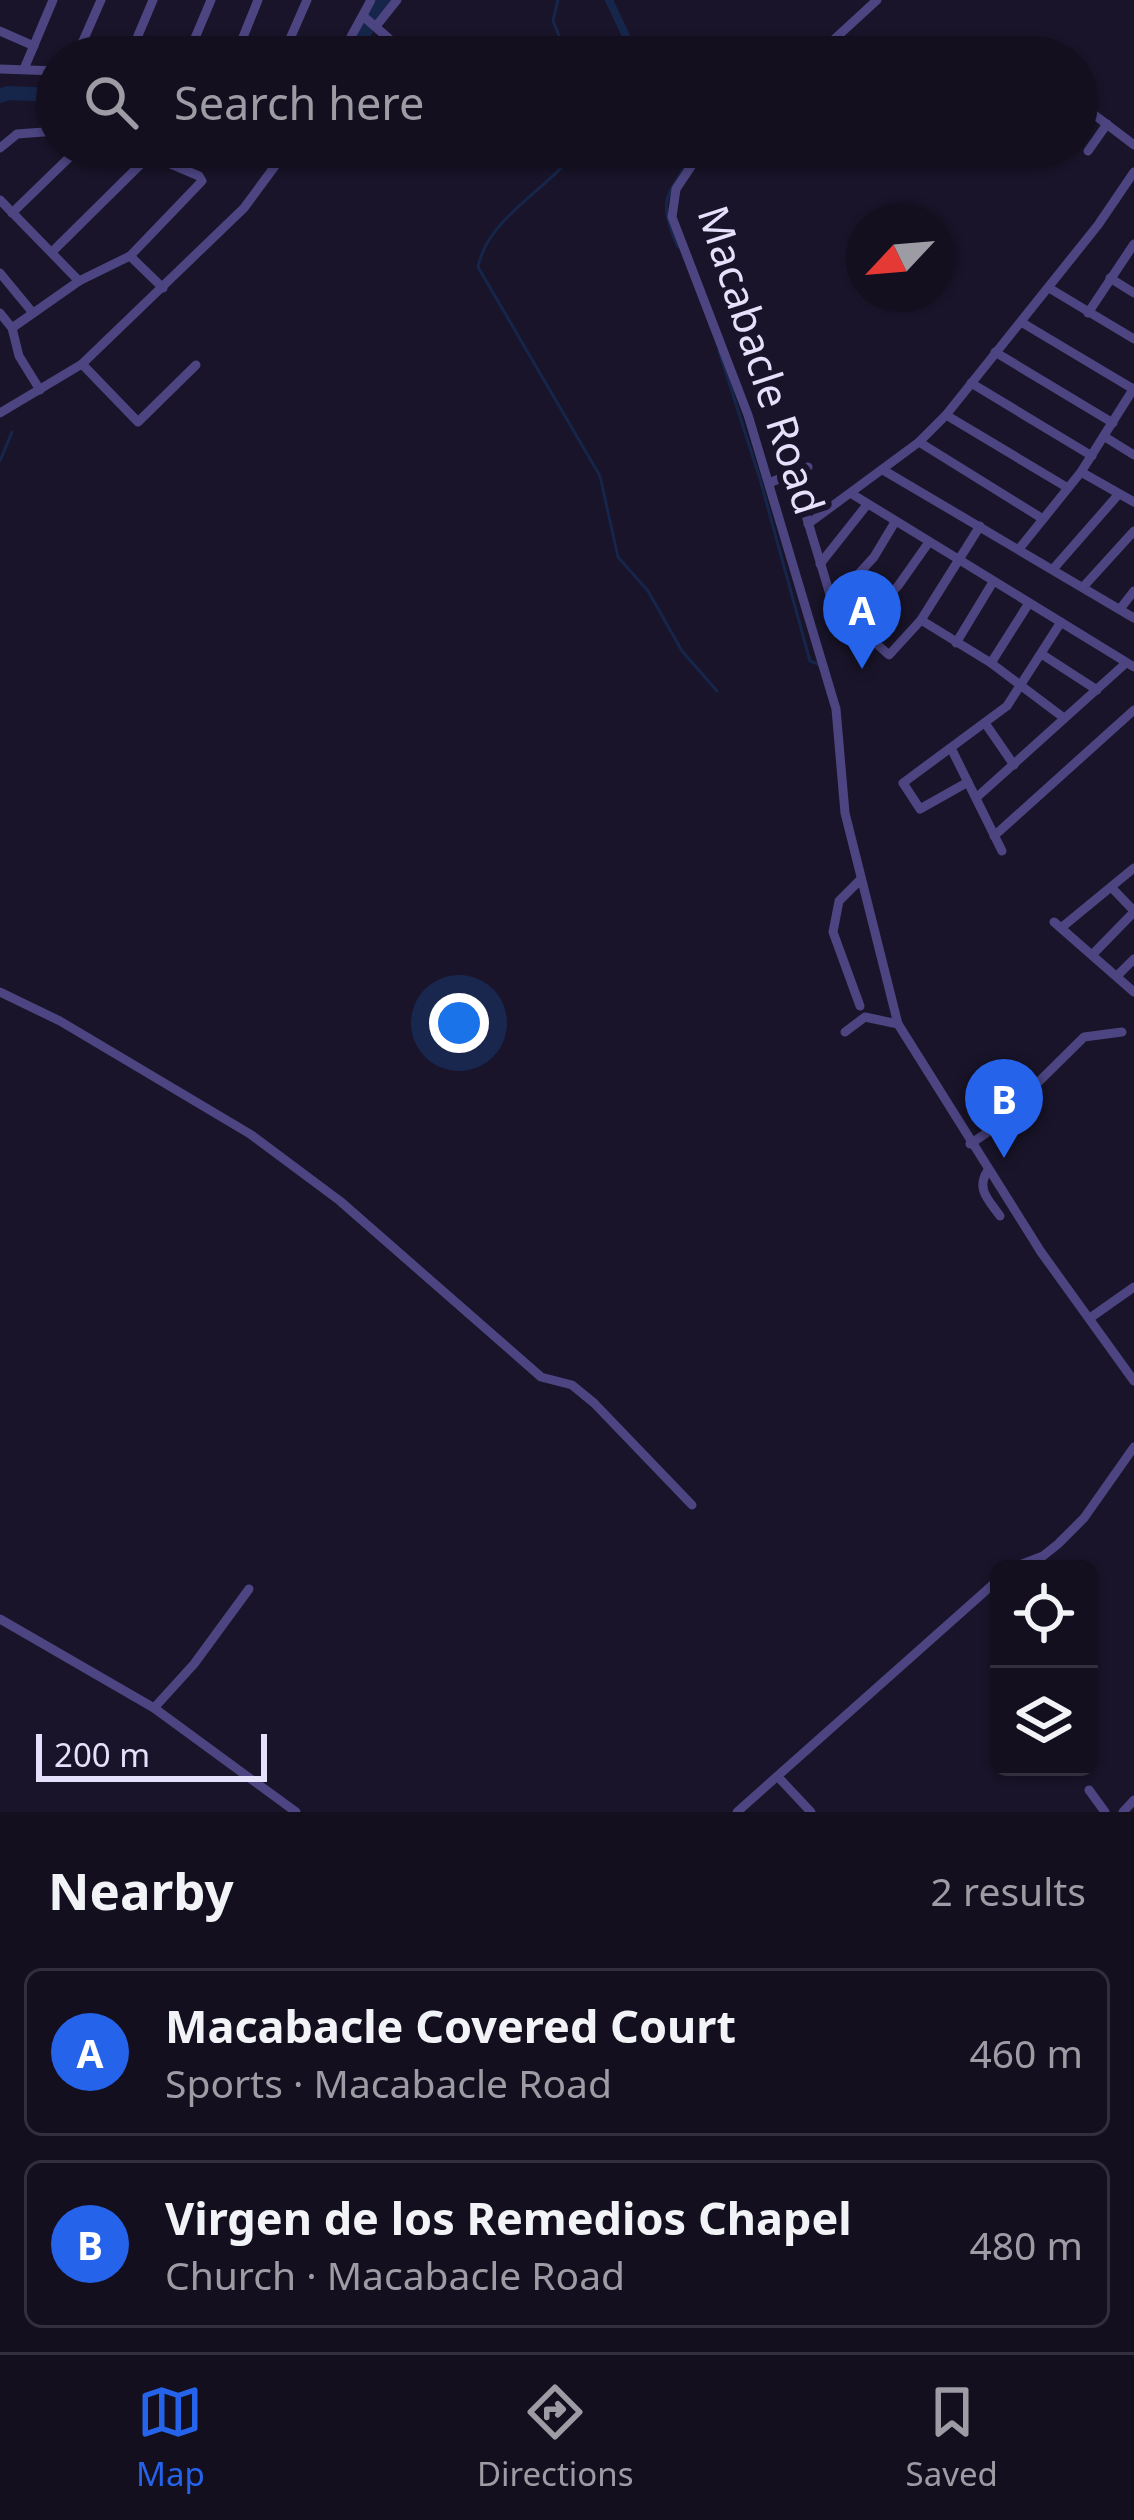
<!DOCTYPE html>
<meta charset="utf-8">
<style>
:root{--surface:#130f1f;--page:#1c1828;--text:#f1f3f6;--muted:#9d9ca4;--line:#322f3d;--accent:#2563eb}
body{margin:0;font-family:"Noto Sans",sans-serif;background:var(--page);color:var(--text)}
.controls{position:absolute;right:36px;bottom:36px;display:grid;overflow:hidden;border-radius:18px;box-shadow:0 3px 9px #0004}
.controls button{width:108px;height:108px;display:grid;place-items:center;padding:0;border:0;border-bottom:3px solid var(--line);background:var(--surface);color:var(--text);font:60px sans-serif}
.compass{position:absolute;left:846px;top:204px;width:108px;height:108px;border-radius:50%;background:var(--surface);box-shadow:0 3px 9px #0004;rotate:244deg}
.scale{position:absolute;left:36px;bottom:30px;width:231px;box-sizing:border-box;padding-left:12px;border:6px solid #e5e0fb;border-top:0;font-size:33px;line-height:42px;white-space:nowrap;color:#e5e0fb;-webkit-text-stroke:9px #191429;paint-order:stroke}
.you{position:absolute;left:459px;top:1023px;width:42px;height:42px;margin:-30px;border:9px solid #fff;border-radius:50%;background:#1a73e8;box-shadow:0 0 0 18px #1a73e833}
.badge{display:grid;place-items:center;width:78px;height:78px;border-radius:50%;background:var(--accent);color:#fff;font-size:39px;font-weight:700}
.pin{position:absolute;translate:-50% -99px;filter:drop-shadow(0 3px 6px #0008)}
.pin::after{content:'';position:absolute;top:63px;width:42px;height:36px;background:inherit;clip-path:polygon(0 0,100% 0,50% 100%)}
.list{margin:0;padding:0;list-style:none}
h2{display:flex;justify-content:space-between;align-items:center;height:156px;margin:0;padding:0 48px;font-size:51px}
h2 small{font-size:39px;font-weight:400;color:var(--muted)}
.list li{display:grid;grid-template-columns:78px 1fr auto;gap:36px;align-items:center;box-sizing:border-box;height:168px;margin:0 24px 24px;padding:0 24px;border:3px solid var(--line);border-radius:18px}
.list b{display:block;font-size:45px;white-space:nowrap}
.list p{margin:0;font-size:39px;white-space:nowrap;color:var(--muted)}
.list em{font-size:39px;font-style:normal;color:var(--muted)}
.icon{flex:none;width:66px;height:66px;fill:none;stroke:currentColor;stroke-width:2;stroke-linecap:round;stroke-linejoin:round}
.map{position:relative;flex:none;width:1134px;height:1812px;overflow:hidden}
.search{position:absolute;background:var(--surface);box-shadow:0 3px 9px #0004;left:36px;right:36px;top:36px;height:132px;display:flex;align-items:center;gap:30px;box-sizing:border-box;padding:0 42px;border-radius:66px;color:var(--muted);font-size:45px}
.sheet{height:540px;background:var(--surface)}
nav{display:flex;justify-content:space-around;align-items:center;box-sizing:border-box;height:168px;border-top:3px solid var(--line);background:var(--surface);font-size:33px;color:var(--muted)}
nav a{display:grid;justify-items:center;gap:6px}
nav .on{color:var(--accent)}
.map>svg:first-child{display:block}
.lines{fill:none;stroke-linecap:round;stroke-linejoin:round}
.stream{stroke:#16264b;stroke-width:3}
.canal{stroke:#16264b;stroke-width:8}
.river{stroke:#16264b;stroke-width:14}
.minor{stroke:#4c4582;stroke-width:9}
.labels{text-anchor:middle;stroke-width:12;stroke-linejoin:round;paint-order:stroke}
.street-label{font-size:42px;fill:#e5e0fb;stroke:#191429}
</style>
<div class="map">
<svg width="1134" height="1812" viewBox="0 0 1134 1812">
<rect width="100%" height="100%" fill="#191429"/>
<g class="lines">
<g class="stream">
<polyline points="558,0 553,21 568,57"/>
<polyline points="624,29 635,55"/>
<path d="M578 147C551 189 488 216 478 267L600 476 618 557 648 591 682 651 717 691"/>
<path d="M678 247C652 189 675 195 694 148"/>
<polyline points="719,351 760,479 810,661 818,664"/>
<polyline points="0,461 12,432"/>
</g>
<g class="canal">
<polyline points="609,0 636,57"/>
<polyline points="694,147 694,148"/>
</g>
<g class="river">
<polyline points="314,57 319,46 356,46 385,0"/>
<polyline points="0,96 7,93 57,95"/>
<polyline points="233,147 239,150 255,147"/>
</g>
<g class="minor">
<polyline points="363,16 410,57"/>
<polyline points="377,25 397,0"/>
<polyline points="0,31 34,46"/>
<polyline points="76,57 101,0"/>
<polyline points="129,57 153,0"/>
<polyline points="187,57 211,0"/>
<polyline points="235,57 258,0"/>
<polyline points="282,57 307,0"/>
<polyline points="340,57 371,0"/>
<polyline points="815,57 877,0"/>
<polyline points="0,69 57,71"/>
<polyline points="24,69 53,0"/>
<polyline points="1088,110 1134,145"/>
<polyline points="704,147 676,189 672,217 748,415 836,709 845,813 898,1024 1041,1252 1134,1381"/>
<polyline points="0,148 17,134 57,131"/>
<polyline points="1088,151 1107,124"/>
<polyline points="0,200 79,281"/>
<polyline points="12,213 80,147"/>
<polyline points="52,252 150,155"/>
<polyline points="130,256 163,288"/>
<polyline points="0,273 33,313"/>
<polyline points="1110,278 1134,293"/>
<polyline points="1049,288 1134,339"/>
<polyline points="0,313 12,328 79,281 130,256 202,181 199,176 131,147"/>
<polyline points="1088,313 1134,244"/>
<polyline points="1021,322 1133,389"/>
<polyline points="12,328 19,356 40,390"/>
<polyline points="995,352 1113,423"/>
<polyline points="82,364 138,422 196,365"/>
<polyline points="971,383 1092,456"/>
<polyline points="0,413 82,364 244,208 289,147"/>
<polyline points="946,415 1068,488"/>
<polyline points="1105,437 1134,455"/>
<polyline points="919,442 1043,519"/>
<polyline points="883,470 1134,618"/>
<polyline points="1081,472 1134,502"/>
<polyline points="769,483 808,467"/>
<polyline points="852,494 1134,667"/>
<polyline points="804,509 842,634 847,639 898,586 929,542"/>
<polyline points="808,524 919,442 946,415 1098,225 1134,172"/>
<polyline points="1019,549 1081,472 1134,388"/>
<polyline points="820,564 866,506"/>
<polyline points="1054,568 1118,495"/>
<polyline points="1084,586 1134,531"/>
<polyline points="832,603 874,557 895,522"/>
<polyline points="1120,609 1134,591"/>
<polyline points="921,620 991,663 1064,718"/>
<polyline points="859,628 889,655 921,620 980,526"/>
<polyline points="956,643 993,582"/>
<polyline points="1043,655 1097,690"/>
<polyline points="991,663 1029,603"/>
<polyline points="985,723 1014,765"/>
<polyline points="951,748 1002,851"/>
<polyline points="968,782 920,809 903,783 1007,706 1061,622"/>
<polyline points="976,798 1126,663"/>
<polyline points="994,836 1134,710"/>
<polyline points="1112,888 1134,911"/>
<polyline points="1054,922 1134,992"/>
<polyline points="1061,928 1134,868"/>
<polyline points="1092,955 1134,912"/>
<polyline points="1117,976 1134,959"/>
<polyline points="0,992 60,1021 250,1134 340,1201 541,1377 572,1385 594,1403 692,1505"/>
<polyline points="860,1006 833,932 839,901 861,879"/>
<polyline points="845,1032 865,1017 898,1024"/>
<polyline points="970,1144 988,1132 1084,1037 1122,1032"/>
<path d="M988 1170C975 1189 989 1200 1000 1216"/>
<polyline points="1090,1318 1134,1287"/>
<polyline points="1009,1569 1043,1556 1058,1544 1084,1518 1134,1447"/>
<polyline points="0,1619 154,1708 296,1812"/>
<polyline points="154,1708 194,1664 249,1589"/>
<polyline points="779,1778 811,1812"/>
<polyline points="1089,1790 1105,1812"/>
<polyline points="737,1812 999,1579"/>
<polyline points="1123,1812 1134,1800"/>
</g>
</g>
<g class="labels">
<g class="street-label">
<text transform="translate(761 360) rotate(72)" y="15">Macabacle Road</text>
</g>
</g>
</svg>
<div class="controls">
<button><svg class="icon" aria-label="locate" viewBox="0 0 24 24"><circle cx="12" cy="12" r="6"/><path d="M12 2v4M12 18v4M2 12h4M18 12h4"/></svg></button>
<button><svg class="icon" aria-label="layers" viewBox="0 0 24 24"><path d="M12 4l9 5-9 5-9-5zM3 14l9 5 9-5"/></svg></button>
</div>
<svg class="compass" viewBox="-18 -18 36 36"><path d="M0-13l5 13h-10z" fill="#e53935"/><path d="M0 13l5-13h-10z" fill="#9d9ca4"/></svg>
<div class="scale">200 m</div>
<div class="you"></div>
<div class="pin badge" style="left:862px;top:669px">A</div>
<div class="pin badge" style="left:1004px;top:1158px">B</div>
<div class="search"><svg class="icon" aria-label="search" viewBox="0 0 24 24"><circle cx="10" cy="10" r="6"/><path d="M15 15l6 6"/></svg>Search here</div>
</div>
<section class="sheet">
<h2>Nearby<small>2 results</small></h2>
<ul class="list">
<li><span class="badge">A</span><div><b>Macabacle Covered Court</b><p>Sports · Macabacle Road</p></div><em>460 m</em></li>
<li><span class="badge">B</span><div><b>Virgen de los Remedios Chapel</b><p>Church · Macabacle Road</p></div><em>480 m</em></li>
</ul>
</section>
<nav>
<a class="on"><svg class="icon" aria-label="map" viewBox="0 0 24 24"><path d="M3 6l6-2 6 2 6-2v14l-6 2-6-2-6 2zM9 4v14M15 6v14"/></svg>Map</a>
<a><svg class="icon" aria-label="directions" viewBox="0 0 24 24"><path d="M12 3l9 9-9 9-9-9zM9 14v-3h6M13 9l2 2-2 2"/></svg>Directions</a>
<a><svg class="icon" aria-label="saved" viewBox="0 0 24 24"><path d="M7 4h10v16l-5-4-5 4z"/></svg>Saved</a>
</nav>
